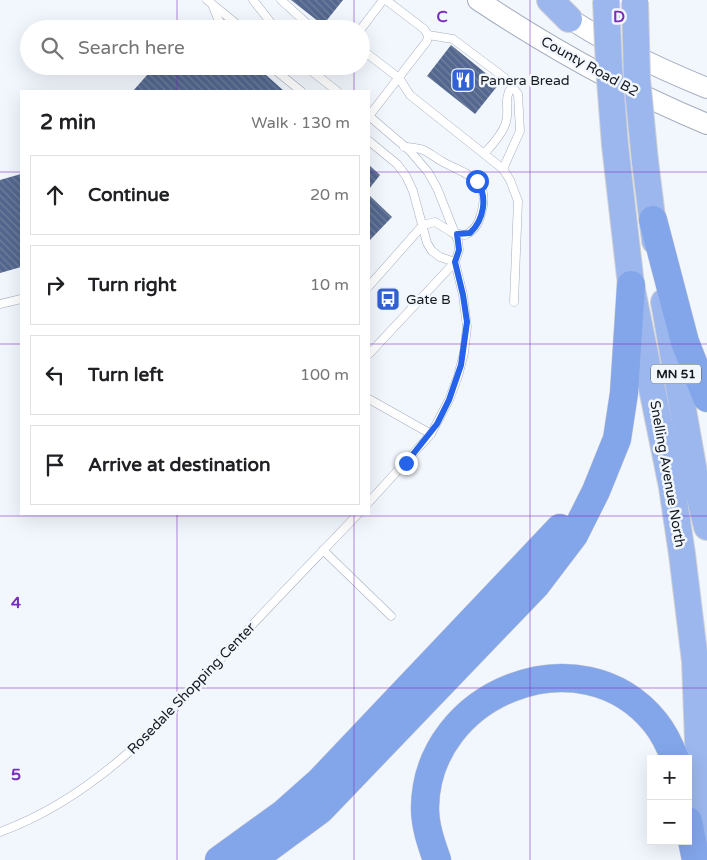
<!DOCTYPE html>
<meta charset="utf-8">
<style>
:root{--surface:#fff;--page:#f2f2f2;--text:#202124;--muted:#757577;--line:#e0e0e0}
body{margin:0;font-family:"Varela Round",sans-serif;background:var(--page);color:var(--text)}
.controls{position:absolute;right:15px;bottom:15px;display:grid;overflow:hidden;border-radius:0px;box-shadow:0 5px 20px #0002}
.controls button{width:45px;height:45px;display:grid;place-items:center;padding:0;border:0;border-bottom:1px solid var(--line);background:var(--surface);color:var(--text);font:25px sans-serif}
.stop{position:absolute;width:15px;height:15px;margin:-11px;border:4px solid #2563eb;border-radius:50%;background:#fff}
.stop.end{background:#2563eb;border-color:#fff;box-shadow:0 1px 5px #0008}
.list{margin:0;padding:0;list-style:none}
h2{display:flex;justify-content:space-between;align-items:center;height:65px;margin:0;padding:0 20px;font-size:21px}
h2 small{font-size:16px;font-weight:400;color:var(--muted)}
.list li{display:grid;grid-template-columns:32px 1fr auto;gap:15px;align-items:center;box-sizing:border-box;height:80px;margin:0 10px 10px;padding:0 10px;border:1px solid var(--line);border-radius:0px}
.list b{display:block;font-size:19px;white-space:nowrap}
.list em{font-size:16px;font-style:normal;color:var(--muted)}
.icon{flex:none;width:28px;height:28px;fill:none;stroke:currentColor;stroke-width:2;stroke-linecap:round;stroke-linejoin:round}
.map{position:relative;flex:none;width:707px;height:860px;overflow:hidden}
.search{position:absolute;background:var(--surface);box-shadow:0 5px 20px #0002;left:20px;top:20px;width:350px;height:55px;display:flex;align-items:center;gap:12px;box-sizing:border-box;padding:0 18px;border-radius:28px;color:var(--muted);font-size:19px}
.panel{position:absolute;background:var(--surface);box-shadow:0 5px 20px #0002;left:20px;top:90px;width:350px;height:425px;border-radius:0px}
.map>svg:first-child{display:block}
.building{fill:url(#building-back-hatch)}
.lines{fill:none;stroke-linecap:round;stroke-linejoin:round}
.service-casing{stroke:#a5aebf;stroke-width:9}
.tertiary-casing{stroke:#a5aebf;stroke-width:22}
.trunk-casing{stroke:#d0d1d2;stroke-width:28}
.motorway-casing{stroke:#d0d1d2;stroke-width:29}
.service{stroke:#fff;stroke-width:8}
.tertiary{stroke:#fff;stroke-width:20}
.trunk{stroke:#9cb7ee;stroke-width:26}
.motorway{stroke:#83a5ea;stroke-width:28}
.trunk-bridge-casing{stroke:#d0d1d2;stroke-width:28;stroke-linecap:butt}
.trunk-bridge{stroke:#9cb7ee;stroke-width:26}
.route{stroke:#2563eb;stroke-width:6}
.grid{fill:none;stroke:#7b2cbf;stroke-width:1;stroke-opacity:0.55}
.labels{text-anchor:middle;stroke-width:5;stroke-linejoin:round;paint-order:stroke}
.shield{fill:#f2f6fd;stroke:#585c62;stroke-width:1}
.shield-label{font-size:12px;font-weight:bold;fill:#161a20}
.street-label{font-size:14px;fill:#161a20;stroke:#f2f6fd}
.poi-label{font-size:14px;fill:#161a20;stroke:#f2f6fd;text-anchor:start}
.grid-label{font-size:16px;text-anchor:middle;font-weight:bold;fill:#7b2cbf;stroke:#f2f6fd;stroke-width:5;stroke-linejoin:round;paint-order:stroke}
</style>
<div class="map">
<svg width="707" height="860" viewBox="0 0 707 860">
<defs>
<pattern id="building-back-hatch" width="6" height="6" patternUnits="userSpaceOnUse" patternTransform="scale(1.25)"><rect width="6" height="6" fill="#53678f"/><path d="M-1 5l2 2M0 0l6 6M5-1l2 2" fill="none" stroke="#72809c"/></pattern>
</defs>
<rect width="100%" height="100%" fill="#f2f6fd"/>
<g class="building">
<polygon points="291,0 343,0 323,25"/>
<polygon points="451,45 499,84 475,114 427,76"/>
<polygon points="155,66 256,66 284,91 133,91"/>
<polygon points="369,165 380,175 369,189"/>
<polygon points="21,174 21,267 0,273 0,180"/>
<polygon points="369,195 392,217 369,241"/>
</g>
<g class="lines">
<g class="service-casing">
<g id="service">
<polyline points="207,0 243,29"/>
<polyline points="253,0 276,29"/>
<polyline points="281,0 313,29"/>
<polyline points="212,4 218,19 225,29"/>
<polyline points="361,29 383,0"/>
<polyline points="428,35 453,39 505,78 518,94 520,131 503,169"/>
<polyline points="361,49 399,78 410,95 503,169 510,180 518,201 514,302"/>
<polyline points="270,66 301,91"/>
<polyline points="305,66 337,91"/>
<polyline points="369,116 410,151 428,172 437,188 458,241 459,250 455,262 463,295 467,327 464,353 458,376 449,400 431,434 369,502"/>
<polyline points="369,116 427,41 428,35 424,29 386,0"/>
<polyline points="369,141 397,164 406,176 413,191 427,243 432,251 440,257 455,262"/>
<path d="M484 154C492 145 501 136 505 125 511 111 502 100 512 86"/>
<path d="M369 286 423 225 435 222 453 233 465 235C474 231 479 223 481 214 492 179 467 175 443 162 425 152 428 148 404 147"/>
<polyline points="0,304 21,299"/>
<polyline points="369,354 455,262"/>
<polyline points="369,399 431,434"/>
<polyline points="323,550 391,616"/>
<path d="M0 832C101 795 169 715 240 638 279 596 319 555 358 514"/>
</g>
</g>
<g class="tertiary-casing">
<g id="tertiary">
<path d="M478 0C550 48 627 91 707 124"/>
<path d="M558 11C605 43 655 67 707 88"/>
</g>
</g>
<g class="trunk-casing">
<g id="trunk">
<polyline points="550,0 569,19"/>
<polyline points="615,145 631,285 672,487 682,554 695,661 700,794 700,852"/>
<polyline points="645,161 655,241"/>
<polyline points="664,302 695,478 707,527"/>
</g>
</g>
<g class="motorway-casing">
<g id="motorway">
<polyline points="653,220 685,342 707,398"/>
<polyline points="688,821 696,860"/>
<polyline points="219,860 284,813 320,781 560,528"/>
<polyline points="252,860 320,810 536,585 574,535 596,491 617,439 624,393 631,285"/>
<path d="M437 860C431 843 425 826 425 808 426 692 581 631 655 722 664 733 670 746 675 759"/>
</g>
</g>
<use href="#service" class="service"/>
<use href="#tertiary" class="tertiary"/>
<use href="#trunk" class="trunk"/>
<use href="#motorway" class="motorway"/>
<g class="trunk-bridge-casing">
<g id="trunk-bridge">
<polyline points="606,0 609,67 615,145"/>
<polyline points="635,2 637,79 645,161"/>
</g>
</g>
<use href="#trunk-bridge" class="trunk-bridge"/>
</g>
<g class="lines">
<path class="route" d="M406 463 437 424 449 400 461 365 467 322 463 295 455 262 459 250 457 234 470 233C484 220 488 197 477 181"/>
</g>
<path class="grid" d="M177 0V29M354 0V29M530 0V860M177 66V91M354 66V91M0 172H21M369 172H707M0 344H21M369 344H707M177 514V860M354 514V860M0 516H707M0 688H707"/>
<defs>
<g id="restaurant-square" transform="scale(1.25)"><rect x="-9" y="-9" width="18" height="18" rx="4" fill="#3262d1" stroke="#f2f6fd"/><path d="M-5-6h1v4h1v-4h1v4h1v-4h1v5L-1.5 .5V6h-2V.5L-5-1ZM5-6V6H3V1.5H1.5Q1.5-4 5-6Z" fill="#fff"/></g>
<g id="bus-square" transform="scale(1.25)"><rect x="-9" y="-9" width="18" height="18" rx="4" fill="#3262d1" stroke="#f2f6fd"/><path d="M-5-6H5V4H4V6H2V4H-2V6H-4V4H-5ZM-3.5-4V0h7V-4ZM-3.5 1.2v1.5H-2V1.2ZM2 1.2v1.5H3.5V1.2Z" fill="#fff"/></g>
</defs>
<g fill-rule="evenodd">
<use href="#restaurant-square" x="463" y="80"/>
<use href="#bus-square" x="388" y="299"/>
</g>
<g class="labels">
<rect class="shield" x="651" y="364.5" width="50" height="19" rx="4"/>
<g class="shield-label">
<text x="676" y="378">MN 51</text>
</g>
<g class="street-label">
<text transform="translate(590 66) rotate(29)" y="5">County Road B2</text>
<text transform="translate(668 474) rotate(80)" y="5">Snelling Avenue North</text>
<text transform="translate(191 688) rotate(-46)" y="5">Rosedale Shopping Center</text>
</g>
<g class="poi-label">
<text x="480" y="85">Panera Bread</text>
<text x="406" y="304">Gate B</text>
</g>
</g>
<g class="grid-label">
<text x="442" y="22">C</text>
<text x="619" y="22">D</text>
<text x="16" y="608">4</text>
<text x="16" y="780">5</text>
</g>
</svg>
<div class="controls">
<button>+</button>
<button>−</button>
</div>
<div class="stop" style="left:477px;top:181px"></div>
<div class="stop end" style="left:406px;top:463px"></div>
<div class="search"><svg class="icon" aria-label="search" viewBox="0 0 24 24"><circle cx="10" cy="10" r="6"/><path d="M15 15l6 6"/></svg>Search here</div>
<section class="panel">
<h2>2 min<small>Walk · 130 m</small></h2>
<ul class="list">
<li><svg class="icon" aria-label="ahead" viewBox="0 0 24 24"><path d="M12 20V5M6 11l6-6 6 6"/></svg><div><b>Continue</b></div><em>20 m</em></li>
<li><svg class="icon" aria-label="right" viewBox="0 0 24 24"><path d="M7 20v-9h11M14 6l5 5-5 5"/></svg><div><b>Turn right</b></div><em>10 m</em></li>
<li><svg class="icon" aria-label="left" viewBox="0 0 24 24"><path d="M17 20v-9H6M10 6l-5 5 5 5"/></svg><div><b>Turn left</b></div><em>100 m</em></li>
<li><svg class="icon" aria-label="arrive" viewBox="0 0 24 24"><path d="M6 21V4h12l-3 4 3 4H6"/></svg><div><b>Arrive at destination</b></div></li>
</ul>
</section>
</div>
